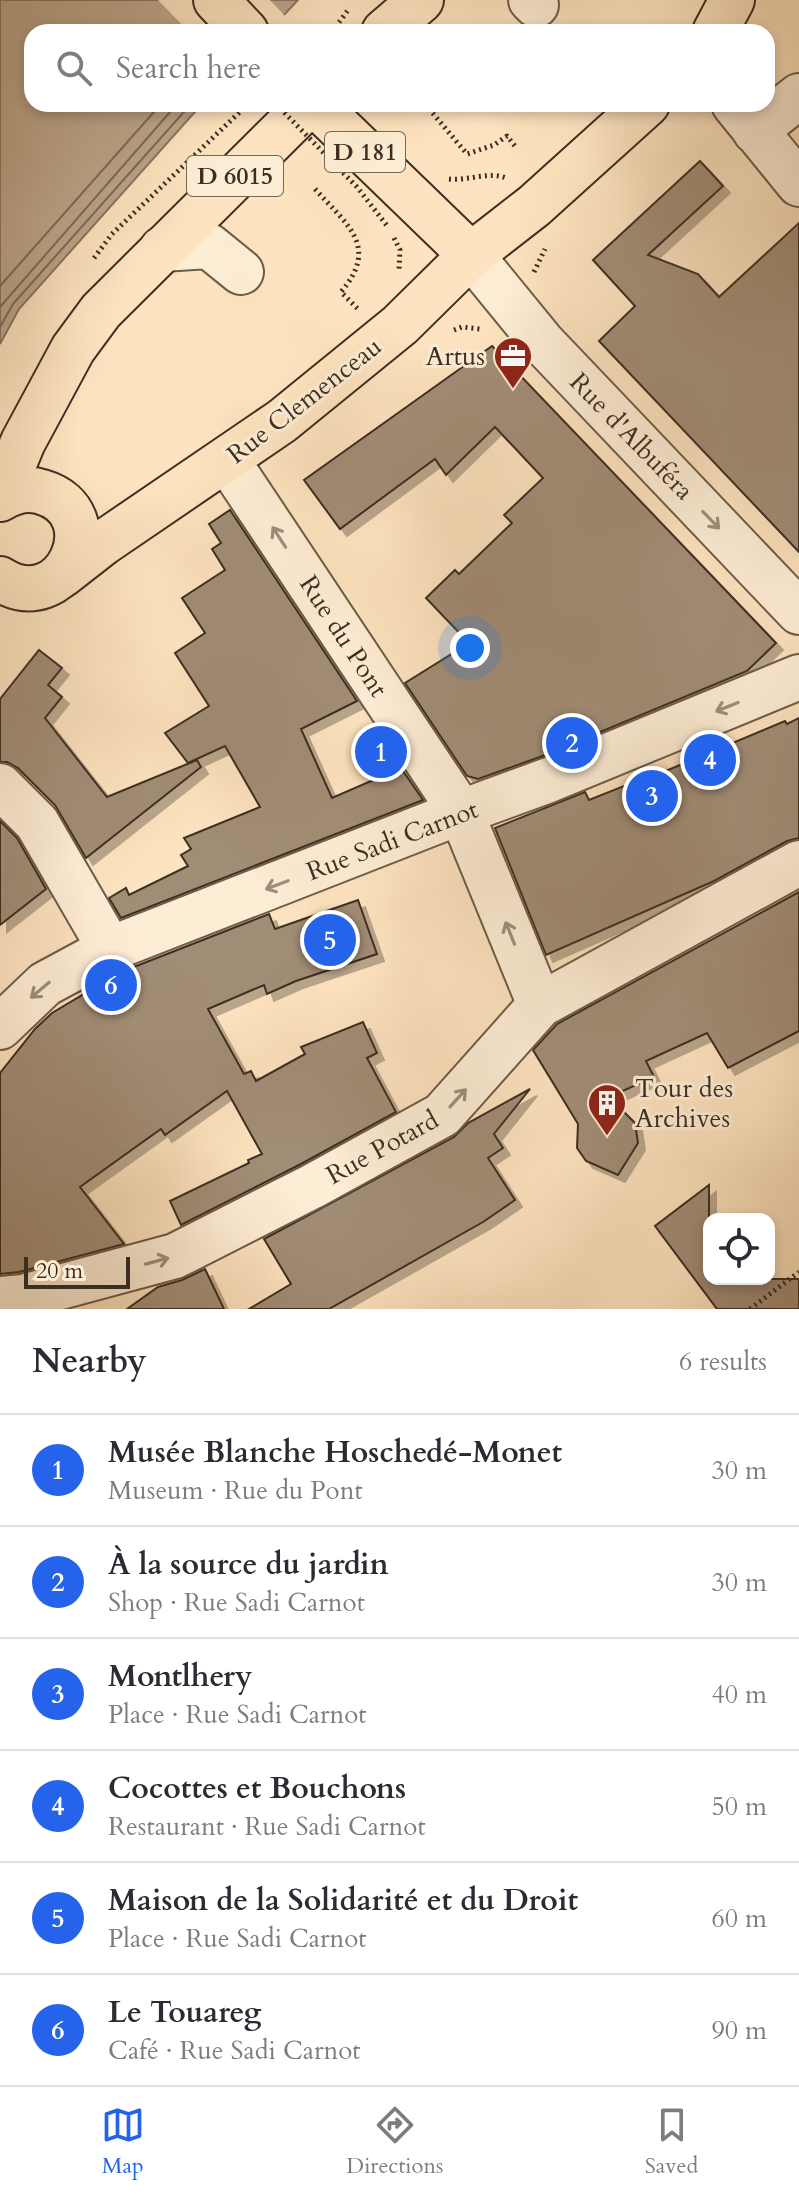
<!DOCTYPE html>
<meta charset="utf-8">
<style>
:root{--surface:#fff;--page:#f2f2f3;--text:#2b2b33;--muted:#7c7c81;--line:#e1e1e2;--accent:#2563eb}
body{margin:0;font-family:Cardo,serif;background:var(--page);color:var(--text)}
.controls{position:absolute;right:24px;bottom:24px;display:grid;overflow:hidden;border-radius:16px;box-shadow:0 4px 12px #0003}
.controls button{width:72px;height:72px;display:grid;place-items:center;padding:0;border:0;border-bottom:2px solid var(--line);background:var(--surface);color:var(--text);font:40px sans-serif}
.scale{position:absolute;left:24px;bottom:20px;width:106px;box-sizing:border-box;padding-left:8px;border:4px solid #3d2e22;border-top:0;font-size:22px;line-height:28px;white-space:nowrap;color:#3d2e22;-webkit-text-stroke:6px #feedd5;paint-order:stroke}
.you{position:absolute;left:470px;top:648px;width:28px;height:28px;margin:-20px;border:6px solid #fff;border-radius:50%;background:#1a73e8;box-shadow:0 0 0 12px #1a73e833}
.badge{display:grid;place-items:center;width:52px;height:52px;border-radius:50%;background:var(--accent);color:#fff;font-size:26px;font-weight:700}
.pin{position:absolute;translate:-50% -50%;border:4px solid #fff;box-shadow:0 2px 8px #0006}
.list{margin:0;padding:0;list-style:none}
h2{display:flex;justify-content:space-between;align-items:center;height:104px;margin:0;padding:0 32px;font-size:34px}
h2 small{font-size:26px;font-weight:400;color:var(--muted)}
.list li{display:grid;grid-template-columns:52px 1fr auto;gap:24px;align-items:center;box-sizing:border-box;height:112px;padding:0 32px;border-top:2px solid var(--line)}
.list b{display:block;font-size:30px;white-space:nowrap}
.list p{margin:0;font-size:26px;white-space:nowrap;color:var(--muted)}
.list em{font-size:26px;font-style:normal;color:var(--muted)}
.icon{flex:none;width:44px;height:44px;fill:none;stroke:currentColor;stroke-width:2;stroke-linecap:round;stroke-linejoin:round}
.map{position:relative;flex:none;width:799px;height:1309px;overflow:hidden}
.search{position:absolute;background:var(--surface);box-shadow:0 4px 12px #0003;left:24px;right:24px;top:24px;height:88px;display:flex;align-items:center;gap:20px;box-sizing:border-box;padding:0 28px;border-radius:24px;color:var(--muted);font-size:30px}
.sheet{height:776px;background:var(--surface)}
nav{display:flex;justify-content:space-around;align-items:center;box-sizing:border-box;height:112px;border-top:2px solid var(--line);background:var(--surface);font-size:22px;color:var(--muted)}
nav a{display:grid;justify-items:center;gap:4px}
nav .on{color:var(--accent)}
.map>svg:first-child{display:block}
.water{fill:#bca58a;stroke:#897560;stroke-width:2}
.pier{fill:#fde3bf}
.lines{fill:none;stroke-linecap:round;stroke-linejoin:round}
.shore{stroke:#7c6a56;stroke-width:2}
.building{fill:#a18c74;stroke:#3d2e22;stroke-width:2;filter:url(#shadow)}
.minor-casing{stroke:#6d5b49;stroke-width:48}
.major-casing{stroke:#3d2e22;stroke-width:48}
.path{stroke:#3d2e22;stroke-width:5;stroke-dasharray:2 4;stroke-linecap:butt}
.minor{stroke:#feedd5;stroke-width:44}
.major{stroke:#fde3bf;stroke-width:44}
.path-bridge{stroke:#3d2e22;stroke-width:5;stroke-dasharray:2 4;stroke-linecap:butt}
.oneway{stroke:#9e8e7c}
.labels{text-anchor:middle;stroke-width:6;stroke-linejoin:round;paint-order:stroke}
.shield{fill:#feedd5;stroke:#776758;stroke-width:2}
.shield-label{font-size:24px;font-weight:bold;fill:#3d2e22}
.poi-label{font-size:26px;fill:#3d2e22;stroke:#feedd5;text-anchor:end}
.street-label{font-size:26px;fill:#3d2e22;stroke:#feedd5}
</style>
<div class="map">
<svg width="799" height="1309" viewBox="0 0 799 1309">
<defs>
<filter id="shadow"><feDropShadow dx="7" dy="7" stdDeviation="0" flood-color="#0004"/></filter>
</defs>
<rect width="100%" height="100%" fill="#fde3bf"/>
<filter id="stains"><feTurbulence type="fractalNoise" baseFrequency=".0025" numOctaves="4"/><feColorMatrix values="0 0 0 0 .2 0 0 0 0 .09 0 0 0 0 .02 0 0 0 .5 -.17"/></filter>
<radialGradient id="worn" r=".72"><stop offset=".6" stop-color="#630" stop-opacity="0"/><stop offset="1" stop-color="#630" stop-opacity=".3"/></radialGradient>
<polygon class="water" points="0,0 298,0 268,32 32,32 32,104 202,104 19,309 0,344"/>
<polygon class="pier" points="158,0 270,0 286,17 294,10 274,32 189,32"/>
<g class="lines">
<g class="shore">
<polyline points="0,286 161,104"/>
<polyline points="0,307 177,104"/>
<polyline points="0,327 13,304 191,104"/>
</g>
</g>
<g class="building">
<polygon points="700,161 723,186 648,255 698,274 719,297 799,223 799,552 599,341 635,306 593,260"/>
<polygon points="492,346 776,643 747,671 540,757 478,779 467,776 405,683 469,643 426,598 455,570 459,574 512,523 504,515 543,478 495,427 446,475 435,459 340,529 304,480"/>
<polygon points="230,510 357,701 301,729 332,798 401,768 423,800 121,918 109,898 126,888 129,895 188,866 181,855 191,849 184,838 260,807 225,746 188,763 165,733 209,706 175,653 205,633 182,598 225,570 212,549 221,543 209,524"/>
<polygon points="39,650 62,668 48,685 62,697 45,718 107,797 197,760 201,767 86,858 55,805 18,768 7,762 0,762 0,699"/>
<polygon points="799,718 799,838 787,841 714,881 546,955 495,828 585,792 589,800 639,780 637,783 785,721 787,724"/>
<polygon points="0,821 17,838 46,889 0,925"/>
<polygon points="799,892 799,1031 728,1068 707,1033 646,1061 654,1077 609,1097 635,1123 638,1143 618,1175 586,1161 577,1148 578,1124 533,1050 557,1024"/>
<polygon points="358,900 377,954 296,981 267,994 264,985 208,1009 244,1074 251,1071 256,1081 305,1054 301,1047 363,1022 377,1053 367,1058 396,1112 301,1164 181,1225 170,1201 249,1163 248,1160 262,1154 227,1091 165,1135 161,1129 80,1187 124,1244 19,1272 0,1274 0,1073 35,1029 52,1013 121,972 269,914 275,929"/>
<polygon points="530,1089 494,1134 503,1148 488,1158 515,1200 483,1222 329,1309 249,1309 291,1284 264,1239 454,1137 468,1123"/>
<polygon points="709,1185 709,1279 799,1279 799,1309 717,1309 655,1226"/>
<polygon points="205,1269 224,1309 127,1309 158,1287 182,1280"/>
</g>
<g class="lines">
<g class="minor-casing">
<g id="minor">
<polyline points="531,0 536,5"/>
<polyline points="734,104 799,184"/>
<polyline points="755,131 799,96"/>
<polyline points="162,249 209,246 241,272"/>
<polyline points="471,255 542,342 799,612"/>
<polyline points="227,460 461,812 540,1005"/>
<polyline points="0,786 37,823 110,949"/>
<polyline points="0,1027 45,984 110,949 448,817 549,780 799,677"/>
<polyline points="0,1299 23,1297 175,1256 313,1186 442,1115 540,1005 799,863"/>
</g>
</g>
<g class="major-casing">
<g id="major">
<polyline points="216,0 246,32"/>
<polyline points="384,32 421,0"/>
<polyline points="715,32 732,0"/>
<polyline points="315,104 471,255"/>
<polyline points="0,498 23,442 73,349 101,311 309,104"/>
<path d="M0 499C13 491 27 487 42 492 113 513 65 620 0 579"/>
<polyline points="62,575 103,543 282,421 400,325 471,255 534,206 647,104"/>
</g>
</g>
<g class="path">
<polyline points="332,32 348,10"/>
<polyline points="425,104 467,154 494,145 507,136 515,146"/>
<path d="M449 179C468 181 489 171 506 178"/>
<path d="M315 189C347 225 380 246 341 292L359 310"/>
<polyline points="394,238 400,250 399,270"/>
<polyline points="94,258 112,234 245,107"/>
<polyline points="534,272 545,249"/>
<polyline points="454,330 462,327 480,329"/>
<polyline points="750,1309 799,1272"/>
</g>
<use href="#minor" class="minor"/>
<use href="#major" class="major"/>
<polyline class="path-bridge" points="276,104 357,187 388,227"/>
</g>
<defs><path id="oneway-shaft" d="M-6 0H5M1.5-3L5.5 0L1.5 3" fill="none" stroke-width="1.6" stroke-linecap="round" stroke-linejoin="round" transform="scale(2)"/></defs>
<g class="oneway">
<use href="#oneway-shaft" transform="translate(711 520) rotate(46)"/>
<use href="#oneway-shaft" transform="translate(279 537) rotate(-123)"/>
<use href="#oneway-shaft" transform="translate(727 707) rotate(158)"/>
<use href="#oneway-shaft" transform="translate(277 885) rotate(159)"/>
<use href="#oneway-shaft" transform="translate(510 933) rotate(-112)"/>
<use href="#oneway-shaft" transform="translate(40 990) rotate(140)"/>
<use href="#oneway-shaft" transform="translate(458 1098) rotate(-48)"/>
<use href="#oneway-shaft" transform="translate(157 1261) rotate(-15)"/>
</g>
<defs>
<g id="office-pin" transform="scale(2)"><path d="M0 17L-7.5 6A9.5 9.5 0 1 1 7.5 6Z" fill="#8f2418" stroke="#feedd5"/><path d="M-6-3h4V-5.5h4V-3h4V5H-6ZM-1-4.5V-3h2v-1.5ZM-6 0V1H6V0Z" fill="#fff"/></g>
<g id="building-pin" transform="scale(2)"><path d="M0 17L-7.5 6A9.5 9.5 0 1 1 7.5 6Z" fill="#8f2418" stroke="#feedd5"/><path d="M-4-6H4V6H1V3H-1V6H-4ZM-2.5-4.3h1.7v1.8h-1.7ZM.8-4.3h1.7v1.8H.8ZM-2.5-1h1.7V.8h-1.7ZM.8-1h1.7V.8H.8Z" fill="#fff"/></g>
</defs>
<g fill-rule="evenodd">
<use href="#office-pin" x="513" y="356"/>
<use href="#building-pin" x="607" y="1103"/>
</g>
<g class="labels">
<g class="shield">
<rect x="325" y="132" width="80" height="40" rx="6"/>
<rect x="187" y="156" width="96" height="40" rx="6"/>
</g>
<g class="shield-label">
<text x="365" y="160">D 181</text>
<text x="235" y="184">D 6015</text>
</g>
<g class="poi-label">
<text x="485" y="365">Artus</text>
<text x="635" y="1097" text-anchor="start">Tour des<tspan x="635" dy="30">Archives</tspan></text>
</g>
<g class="street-label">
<text transform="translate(304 400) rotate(-38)" y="9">Rue Clemenceau</text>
<text transform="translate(632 436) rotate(46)" y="9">Rue d'Albuféra</text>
<text transform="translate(344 636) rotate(57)" y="9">Rue du Pont</text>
<text transform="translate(392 840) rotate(-21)" y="9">Rue Sadi Carnot</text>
<text transform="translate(382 1147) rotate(-29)" y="9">Rue Potard</text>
</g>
</g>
<rect width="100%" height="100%" filter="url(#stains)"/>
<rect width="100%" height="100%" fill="url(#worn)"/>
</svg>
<div class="controls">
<button><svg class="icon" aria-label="locate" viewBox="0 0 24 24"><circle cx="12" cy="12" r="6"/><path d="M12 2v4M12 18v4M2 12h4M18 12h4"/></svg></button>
</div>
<div class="scale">20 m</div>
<div class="you"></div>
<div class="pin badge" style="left:381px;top:752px">1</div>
<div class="pin badge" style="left:572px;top:743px">2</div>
<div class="pin badge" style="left:652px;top:796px">3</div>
<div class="pin badge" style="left:710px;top:760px">4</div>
<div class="pin badge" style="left:330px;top:940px">5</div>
<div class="pin badge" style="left:111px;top:985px">6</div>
<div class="search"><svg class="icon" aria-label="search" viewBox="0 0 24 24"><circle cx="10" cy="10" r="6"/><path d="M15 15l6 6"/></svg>Search here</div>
</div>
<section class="sheet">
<h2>Nearby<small>6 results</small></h2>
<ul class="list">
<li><span class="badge">1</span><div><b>Musée Blanche Hoschedé-Monet</b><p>Museum · Rue du Pont</p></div><em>30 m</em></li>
<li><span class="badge">2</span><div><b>À la source du jardin</b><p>Shop · Rue Sadi Carnot</p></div><em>30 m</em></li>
<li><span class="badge">3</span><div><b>Montlhery</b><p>Place · Rue Sadi Carnot</p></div><em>40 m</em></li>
<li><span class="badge">4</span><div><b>Cocottes et Bouchons</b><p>Restaurant · Rue Sadi Carnot</p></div><em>50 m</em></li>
<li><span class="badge">5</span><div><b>Maison de la Solidarité et du Droit</b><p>Place · Rue Sadi Carnot</p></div><em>60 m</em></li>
<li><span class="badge">6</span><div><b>Le Touareg</b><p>Café · Rue Sadi Carnot</p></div><em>90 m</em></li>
</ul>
</section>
<nav>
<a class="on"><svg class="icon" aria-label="map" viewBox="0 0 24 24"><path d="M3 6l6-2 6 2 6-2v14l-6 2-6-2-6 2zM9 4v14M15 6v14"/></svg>Map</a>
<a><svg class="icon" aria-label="directions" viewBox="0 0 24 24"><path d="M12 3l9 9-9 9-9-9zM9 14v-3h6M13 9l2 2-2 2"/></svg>Directions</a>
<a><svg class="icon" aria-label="saved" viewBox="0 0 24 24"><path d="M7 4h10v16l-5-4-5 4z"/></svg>Saved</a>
</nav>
